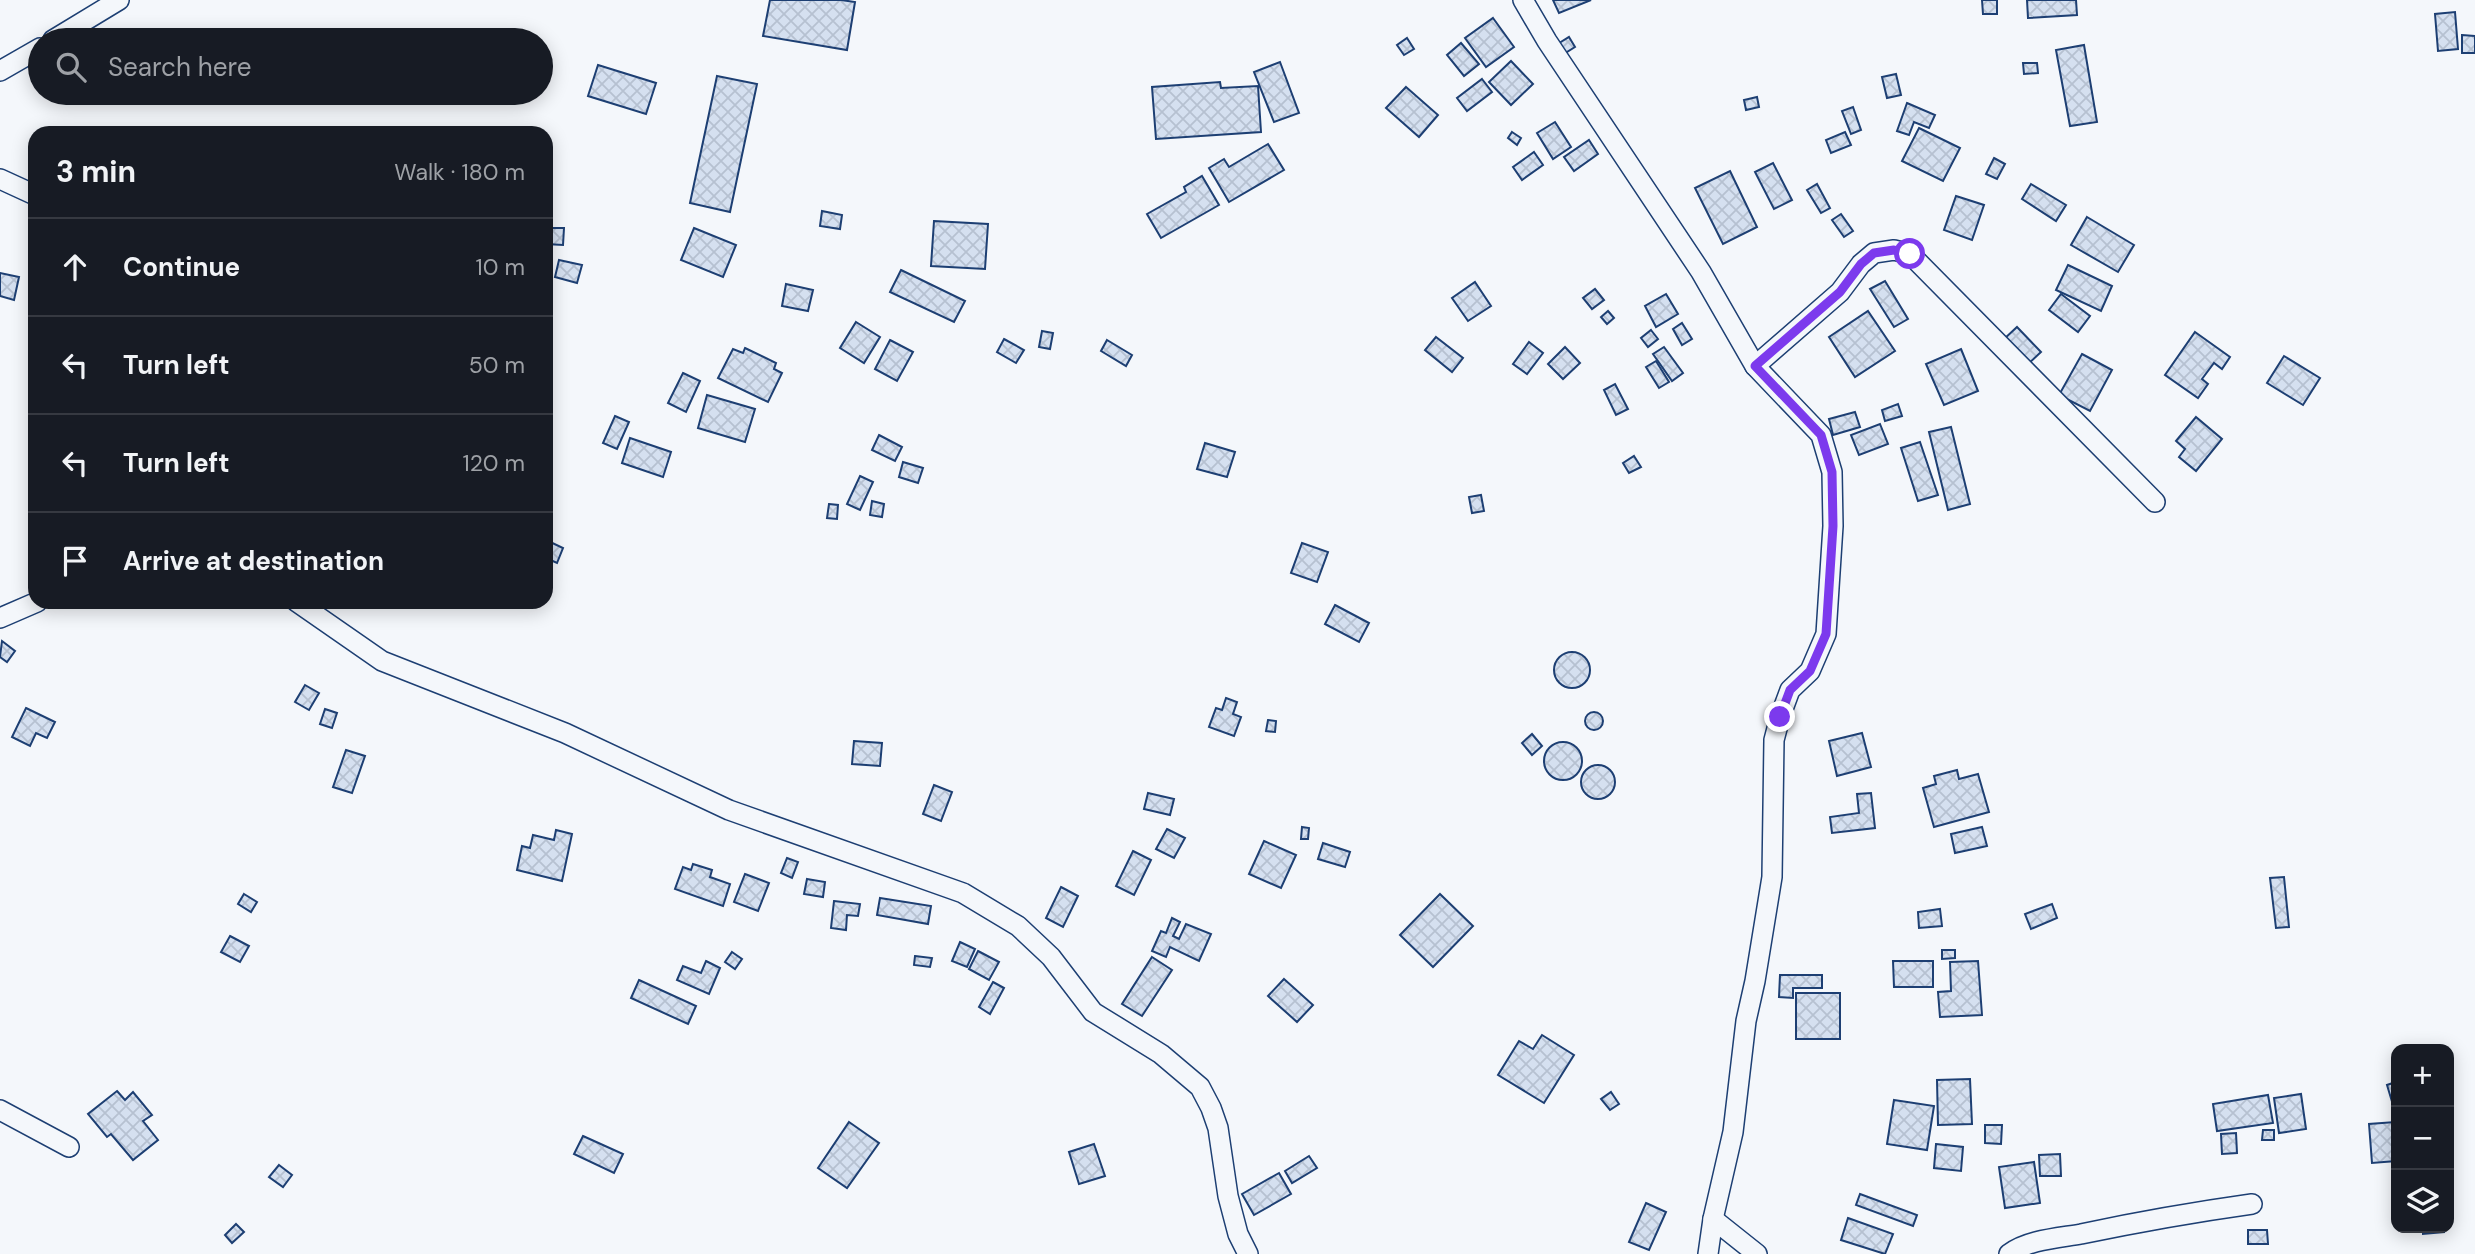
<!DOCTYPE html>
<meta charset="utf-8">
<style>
:root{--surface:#171b24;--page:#20242c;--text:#f1f3f6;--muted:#9ea1a6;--line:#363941}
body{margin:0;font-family:"DM Sans",sans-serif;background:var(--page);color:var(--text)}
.controls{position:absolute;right:21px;bottom:21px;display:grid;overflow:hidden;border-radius:14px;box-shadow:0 4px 18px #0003}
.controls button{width:63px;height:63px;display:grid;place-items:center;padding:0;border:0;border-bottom:2px solid var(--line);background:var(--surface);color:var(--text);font:35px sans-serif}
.stop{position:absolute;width:21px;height:21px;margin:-16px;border:5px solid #7c3aed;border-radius:50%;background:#fff}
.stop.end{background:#7c3aed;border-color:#fff;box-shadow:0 2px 7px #0008}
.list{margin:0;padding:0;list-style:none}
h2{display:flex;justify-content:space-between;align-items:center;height:91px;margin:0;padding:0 28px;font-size:30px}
h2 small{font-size:23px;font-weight:400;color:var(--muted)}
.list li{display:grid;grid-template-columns:46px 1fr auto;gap:21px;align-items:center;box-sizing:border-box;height:98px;padding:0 28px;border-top:2px solid var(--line)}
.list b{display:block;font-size:26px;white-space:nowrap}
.list em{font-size:23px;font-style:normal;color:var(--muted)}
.icon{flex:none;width:38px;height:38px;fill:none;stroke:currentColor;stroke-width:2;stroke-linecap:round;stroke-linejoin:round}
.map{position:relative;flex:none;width:2475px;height:1254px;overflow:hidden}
.search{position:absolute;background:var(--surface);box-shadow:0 4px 18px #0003;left:28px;top:28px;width:525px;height:77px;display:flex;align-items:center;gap:18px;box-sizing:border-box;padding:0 24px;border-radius:38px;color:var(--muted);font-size:26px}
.panel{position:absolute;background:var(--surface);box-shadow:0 4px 18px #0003;left:28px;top:126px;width:525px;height:483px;border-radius:21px}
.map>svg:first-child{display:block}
.building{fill:url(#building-cross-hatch);stroke:#1d3f73;stroke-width:2}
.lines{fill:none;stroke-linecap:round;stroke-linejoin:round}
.street-casing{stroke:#1d3f73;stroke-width:22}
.street{stroke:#f4f7fb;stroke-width:19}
.route{stroke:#7c3aed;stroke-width:9}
</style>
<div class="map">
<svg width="2475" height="1254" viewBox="0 0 2475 1254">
<defs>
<pattern id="building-cross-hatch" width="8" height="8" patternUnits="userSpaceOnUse" patternTransform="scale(1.75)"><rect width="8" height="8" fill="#d5e0f0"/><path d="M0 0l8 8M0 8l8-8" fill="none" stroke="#b6c1d1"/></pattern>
</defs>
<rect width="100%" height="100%" fill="#f4f7fb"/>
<g class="building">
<polygon points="770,0 841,0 855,2 847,50 763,36"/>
<polygon points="1553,0 1591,0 1559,13"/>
<polygon points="1982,0 1997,0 1997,14 1983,14"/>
<polygon points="2027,0 2076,0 2077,15 2028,18"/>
<polygon points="2455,12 2458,49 2438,51 2435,14"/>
<polygon points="1493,18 1514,47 1486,67 1465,38"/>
<polygon points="2462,35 2475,36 2475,53 2462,53"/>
<polygon points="1569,37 1575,47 1562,55 1556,45"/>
<polygon points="1407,38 1414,49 1404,55 1397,45"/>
<polygon points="1461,43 1479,64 1464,76 1447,55"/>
<polygon points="2084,45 2097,122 2070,126 2056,50"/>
<polygon points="1511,61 1533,84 1511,105 1489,82"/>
<polygon points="1280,62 1299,113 1274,122 1254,72"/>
<polygon points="2023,63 2037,63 2038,73 2024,74"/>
<polygon points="598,65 656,83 646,114 588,96"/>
<polygon points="1896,74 1901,95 1887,98 1882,77"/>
<polygon points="717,76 757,84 730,212 690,203"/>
<polygon points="1482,79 1492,92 1467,111 1457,98"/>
<polygon points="1220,82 1221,88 1258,86 1261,132 1156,139 1152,87"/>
<polygon points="1406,87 1438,115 1419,137 1386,108"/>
<polygon points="1757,97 1759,107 1746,110 1744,100"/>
<polygon points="1907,103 1935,115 1929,128 1914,122 1909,135 1897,131"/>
<polygon points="1853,107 1861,130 1851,134 1842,111"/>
<polygon points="1555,122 1571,147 1553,159 1537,133"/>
<polygon points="1919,128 1960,148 1943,181 1902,161"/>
<polygon points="1512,132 1521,138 1517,145 1508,138"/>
<polygon points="1845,132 1851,145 1831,153 1826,140"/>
<polygon points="1589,140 1598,154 1574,171 1564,157"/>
<polygon points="1268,144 1284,170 1229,202 1209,168 1224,159 1229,167"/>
<polygon points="1534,152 1543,165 1522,180 1513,167"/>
<polygon points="1994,158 2005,164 1997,179 1986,174"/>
<polygon points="1773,163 1792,200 1774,209 1755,172"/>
<polygon points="1730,171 1757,227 1723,244 1695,188"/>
<polygon points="1202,176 1219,205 1161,238 1147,214 1186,192 1184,187"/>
<polygon points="1817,184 1830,208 1821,213 1807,190"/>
<polygon points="2031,184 2066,205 2056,221 2022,199"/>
<polygon points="1956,196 1984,205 1972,240 1944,230"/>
<polygon points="822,211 842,215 840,229 820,226"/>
<polygon points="1841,214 1853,231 1844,237 1832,220"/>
<polygon points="2087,217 2134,245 2118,272 2071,245"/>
<polygon points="934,221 988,224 985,269 931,266"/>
<polygon points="546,228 564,228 563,245 546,244"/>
<polygon points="694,228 736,245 723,277 681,260"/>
<polygon points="559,260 582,265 577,283 555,277"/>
<polygon points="2068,265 2112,286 2101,311 2056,290"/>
<polygon points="901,270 965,301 954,322 890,292"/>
<polygon points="0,273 19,277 14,300 0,296"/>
<polygon points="1885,281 1908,319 1894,327 1870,289"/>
<polygon points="1475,282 1491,306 1468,321 1452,298"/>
<polygon points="786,284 813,290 808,311 782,306"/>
<polygon points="1595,289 1604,300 1592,309 1583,298"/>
<polygon points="1666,294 1678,314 1656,327 1645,306"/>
<polygon points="2061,294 2090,316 2078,332 2049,310"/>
<polygon points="1608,311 1614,318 1607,324 1601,317"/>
<polygon points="1868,311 1895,351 1855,377 1829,337"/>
<polygon points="856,322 880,337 864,363 840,348"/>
<polygon points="1682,323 1692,339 1682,345 1673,329"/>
<polygon points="2017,327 2041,352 2027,365 2003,340"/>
<polygon points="1651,330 1658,339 1648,347 1641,338"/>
<polygon points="1042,331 1053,333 1050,349 1039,347"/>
<polygon points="2195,332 2230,357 2222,369 2214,363 2202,379 2208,384 2198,398 2165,375"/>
<polygon points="1436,337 1463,358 1452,372 1425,350"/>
<polygon points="1004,339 1024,350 1016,363 997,352"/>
<polygon points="890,340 913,352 897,381 875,369"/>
<polygon points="1107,340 1132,355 1126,366 1101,351"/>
<polygon points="1529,342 1543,353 1527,374 1513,364"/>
<polygon points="1565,347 1580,363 1563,379 1548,364"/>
<polygon points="1664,347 1683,373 1672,381 1653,354"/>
<polygon points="745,348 776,363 774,369 782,373 768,402 718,378 733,349 743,353"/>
<polygon points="1961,349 1978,391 1944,405 1926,364"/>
<polygon points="2082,354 2112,370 2090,411 2059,395"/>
<polygon points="2284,356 2320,378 2303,405 2267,383"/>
<polygon points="1656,361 1669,382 1659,388 1646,367"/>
<polygon points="683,373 700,381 686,412 668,403"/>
<polygon points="1615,384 1628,409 1616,415 1604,390"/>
<polygon points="707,395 755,409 745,442 698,428"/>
<polygon points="1898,404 1902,416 1885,421 1882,410"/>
<polygon points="1855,412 1860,427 1833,435 1829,419"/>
<polygon points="615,416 629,422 617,449 603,443"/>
<polygon points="2196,417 2222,439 2196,471 2179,457 2185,449 2176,441"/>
<polygon points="1880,424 1888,444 1859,455 1851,435"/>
<polygon points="1951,427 1970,504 1948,510 1929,432"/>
<polygon points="879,435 902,447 895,461 872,450"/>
<polygon points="630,438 671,452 663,477 622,463"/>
<polygon points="1920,442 1938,495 1918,501 1901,448"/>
<polygon points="1205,443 1235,452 1227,477 1197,469"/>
<polygon points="1634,456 1641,467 1629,473 1623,463"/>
<polygon points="903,462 923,468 918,483 899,477"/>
<polygon points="860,476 873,482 860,510 847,504"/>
<polygon points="1481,495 1484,511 1472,513 1469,497"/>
<polygon points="872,501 884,504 882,517 870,515"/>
<polygon points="829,504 838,505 837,519 827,518"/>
<polygon points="546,540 563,548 557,563 546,558"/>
<polygon points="1302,543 1328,552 1317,582 1291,573"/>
<polygon points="1335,605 1369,623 1359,642 1325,624"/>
<polygon points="2,641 15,651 7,662 0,657"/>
<circle cx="1572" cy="670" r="18"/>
<polygon points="305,685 319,693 309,710 295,702"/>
<polygon points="1226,698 1237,702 1233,714 1241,717 1234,736 1209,727 1216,708 1222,710"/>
<polygon points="26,708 55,722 47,738 36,733 30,746 12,737"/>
<polygon points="325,709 337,713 332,728 320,724"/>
<circle cx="1594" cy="721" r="9"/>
<polygon points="1268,720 1276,721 1275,732 1266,731"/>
<polygon points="1862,733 1871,767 1837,776 1829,741"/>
<polygon points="1532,734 1542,746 1532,755 1522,743"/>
<polygon points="854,741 882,743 880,766 852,764"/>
<circle cx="1563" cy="761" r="19"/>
<polygon points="346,750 365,756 352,793 333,787"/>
<circle cx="1598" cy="782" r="17"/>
<polygon points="1957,770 1959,779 1978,774 1989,812 1934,827 1923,788 1936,784 1934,776"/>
<polygon points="934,785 952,792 941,821 923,814"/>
<polygon points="1148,793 1174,799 1170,815 1144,809"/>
<polygon points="1871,793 1875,828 1832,833 1830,817 1859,813 1857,794"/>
<polygon points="1302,827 1309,828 1308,839 1301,839"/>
<polygon points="1982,827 1987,846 1955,853 1951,834"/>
<polygon points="1167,829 1185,838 1174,858 1156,849"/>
<polygon points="556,830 572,834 562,881 517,870 522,846 530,848 533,835 554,840"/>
<polygon points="1264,841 1296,855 1281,888 1249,874"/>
<polygon points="1323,843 1350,852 1345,867 1318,859"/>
<polygon points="1133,851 1151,860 1134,895 1116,886"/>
<polygon points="787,858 798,862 792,878 781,873"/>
<polygon points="693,864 712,870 710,877 730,884 723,906 675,889 683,867 691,870"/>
<polygon points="745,874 769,883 758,911 734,902"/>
<polygon points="2284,877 2289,927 2276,928 2270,878"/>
<polygon points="807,879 825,882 823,897 804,894"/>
<polygon points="1061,887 1078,896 1063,927 1046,918"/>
<polygon points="244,894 257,902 251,912 238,904"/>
<polygon points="1440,894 1473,926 1433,967 1400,935"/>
<polygon points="880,898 931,906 928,924 877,915"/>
<polygon points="834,901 860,904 858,916 847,915 846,930 831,928"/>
<polygon points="2052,904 2057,918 2031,929 2025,914"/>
<polygon points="1940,909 1942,926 1919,928 1918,912"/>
<polygon points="1172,918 1180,922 1173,936 1179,939 1186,924 1211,934 1199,961 1170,947 1166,957 1152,951 1161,931 1166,933"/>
<polygon points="230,936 249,946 240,962 221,952"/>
<polygon points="960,942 975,949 967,967 952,961"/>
<polygon points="1942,950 1955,950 1955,958 1942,959"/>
<polygon points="978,951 999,962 989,980 969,969"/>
<polygon points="732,952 742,959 735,969 725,962"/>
<polygon points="915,956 932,958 930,967 914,965"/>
<polygon points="1152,957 1172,970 1142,1016 1122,1004"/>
<polygon points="706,961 720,968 709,994 677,980 683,966 701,973"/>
<polygon points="1893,961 1933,961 1933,987 1894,987"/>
<polygon points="1978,961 1982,1015 1940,1017 1938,992 1951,991 1950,962"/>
<polygon points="1780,975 1822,975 1822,988 1793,988 1793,998 1779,997"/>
<polygon points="1284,979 1313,1005 1297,1022 1268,996"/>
<polygon points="639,980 696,1006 688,1024 631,998"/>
<polygon points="993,982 1004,988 990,1014 979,1007"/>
<rect x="1796" y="993" width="44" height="46"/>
<polygon points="1542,1035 1574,1055 1544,1103 1498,1075 1519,1041 1533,1049"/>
<polygon points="1970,1079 1972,1124 1938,1125 1937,1080"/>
<polygon points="2396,1082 2396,1115 2387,1085"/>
<polygon points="117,1091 125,1100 133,1092 152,1115 143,1121 158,1140 133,1160 111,1134 107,1137 88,1114"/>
<polygon points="1611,1092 1619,1104 1610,1110 1601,1099"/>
<polygon points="2301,1094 2306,1129 2279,1133 2274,1098"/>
<polygon points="2268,1095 2273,1123 2217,1131 2213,1104"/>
<polygon points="1894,1100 1934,1106 1927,1150 1887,1144"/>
<polygon points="849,1122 879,1143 847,1188 818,1168"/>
<polygon points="2395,1122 2396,1161 2372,1163 2369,1124"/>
<polygon points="1985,1125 2002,1125 2001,1144 1985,1143"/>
<polygon points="2263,1130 2274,1130 2274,1140 2262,1140"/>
<polygon points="2236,1133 2237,1153 2222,1154 2221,1134"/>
<polygon points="583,1136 623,1154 614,1173 574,1154"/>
<polygon points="1094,1144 1105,1176 1079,1184 1069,1152"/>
<polygon points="1936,1144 1963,1147 1961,1171 1934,1168"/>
<polygon points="2060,1154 2061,1176 2040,1176 2039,1155"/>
<polygon points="1309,1156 1317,1168 1292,1183 1285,1171"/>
<polygon points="2034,1162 2040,1203 2005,1208 1999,1167"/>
<polygon points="279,1165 292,1175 283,1187 269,1177"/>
<polygon points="1279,1173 1291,1194 1254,1215 1242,1194"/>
<polygon points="1860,1194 1917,1215 1913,1226 1856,1205"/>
<polygon points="1646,1203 1666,1212 1649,1250 1629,1242"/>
<polygon points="1848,1218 1893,1234 1885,1254 1841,1240"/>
<polygon points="236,1224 244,1232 232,1243 225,1235"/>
<polygon points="2423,1228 2443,1228 2444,1232 2423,1234"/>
<polygon points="2248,1230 2267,1230 2268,1244 2248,1244"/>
</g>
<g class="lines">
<g class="street-casing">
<g id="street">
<polyline points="1523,0 1547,41 1701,272 1755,366 1821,435 1832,472 1833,526 1826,634 1810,671 1790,690 1780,717 1774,740 1772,877 1755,981 1746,1021 1733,1132 1713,1219 1708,1254"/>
<polyline points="53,40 119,0"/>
<polyline points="0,71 40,48"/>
<polyline points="0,179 35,195"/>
<polyline points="1755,366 1840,292 1861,264 1874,253 1894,250 1910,254 2155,502"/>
<polyline points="297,602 382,661 565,733 729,810 963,893 1018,926 1051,957 1093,1012 1161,1054 1200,1087 1211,1108 1218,1128 1228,1196 1238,1234 1248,1254"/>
<polyline points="0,618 37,602"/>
<polyline points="0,1110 69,1147"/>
<polyline points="1713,1219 1757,1254"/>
<path d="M2009 1254C2027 1240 2058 1238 2081 1234 2138 1222 2195 1212 2252 1204"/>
</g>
</g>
<use href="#street" class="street"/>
</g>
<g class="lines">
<polyline class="route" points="1780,717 1790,690 1810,671 1826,634 1833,526 1832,472 1821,435 1755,366 1840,292 1861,264 1874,253 1894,250 1910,254"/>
</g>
</svg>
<div class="controls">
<button>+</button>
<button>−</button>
<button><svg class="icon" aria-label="layers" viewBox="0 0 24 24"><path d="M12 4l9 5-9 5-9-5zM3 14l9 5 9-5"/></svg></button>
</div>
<div class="stop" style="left:1910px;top:254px"></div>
<div class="stop end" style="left:1780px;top:717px"></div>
<div class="search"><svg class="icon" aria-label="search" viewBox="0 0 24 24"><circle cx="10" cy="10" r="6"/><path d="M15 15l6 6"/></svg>Search here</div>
<section class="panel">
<h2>3 min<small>Walk · 180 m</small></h2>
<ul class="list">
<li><svg class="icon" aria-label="ahead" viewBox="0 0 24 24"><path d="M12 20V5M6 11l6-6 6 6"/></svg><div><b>Continue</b></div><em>10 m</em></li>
<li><svg class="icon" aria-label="left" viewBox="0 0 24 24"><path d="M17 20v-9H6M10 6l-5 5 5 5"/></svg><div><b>Turn left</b></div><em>50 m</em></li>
<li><svg class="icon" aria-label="left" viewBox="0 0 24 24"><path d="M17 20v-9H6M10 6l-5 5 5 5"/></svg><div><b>Turn left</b></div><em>120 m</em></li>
<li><svg class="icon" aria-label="arrive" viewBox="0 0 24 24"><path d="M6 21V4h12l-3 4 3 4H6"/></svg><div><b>Arrive at destination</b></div></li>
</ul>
</section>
</div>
